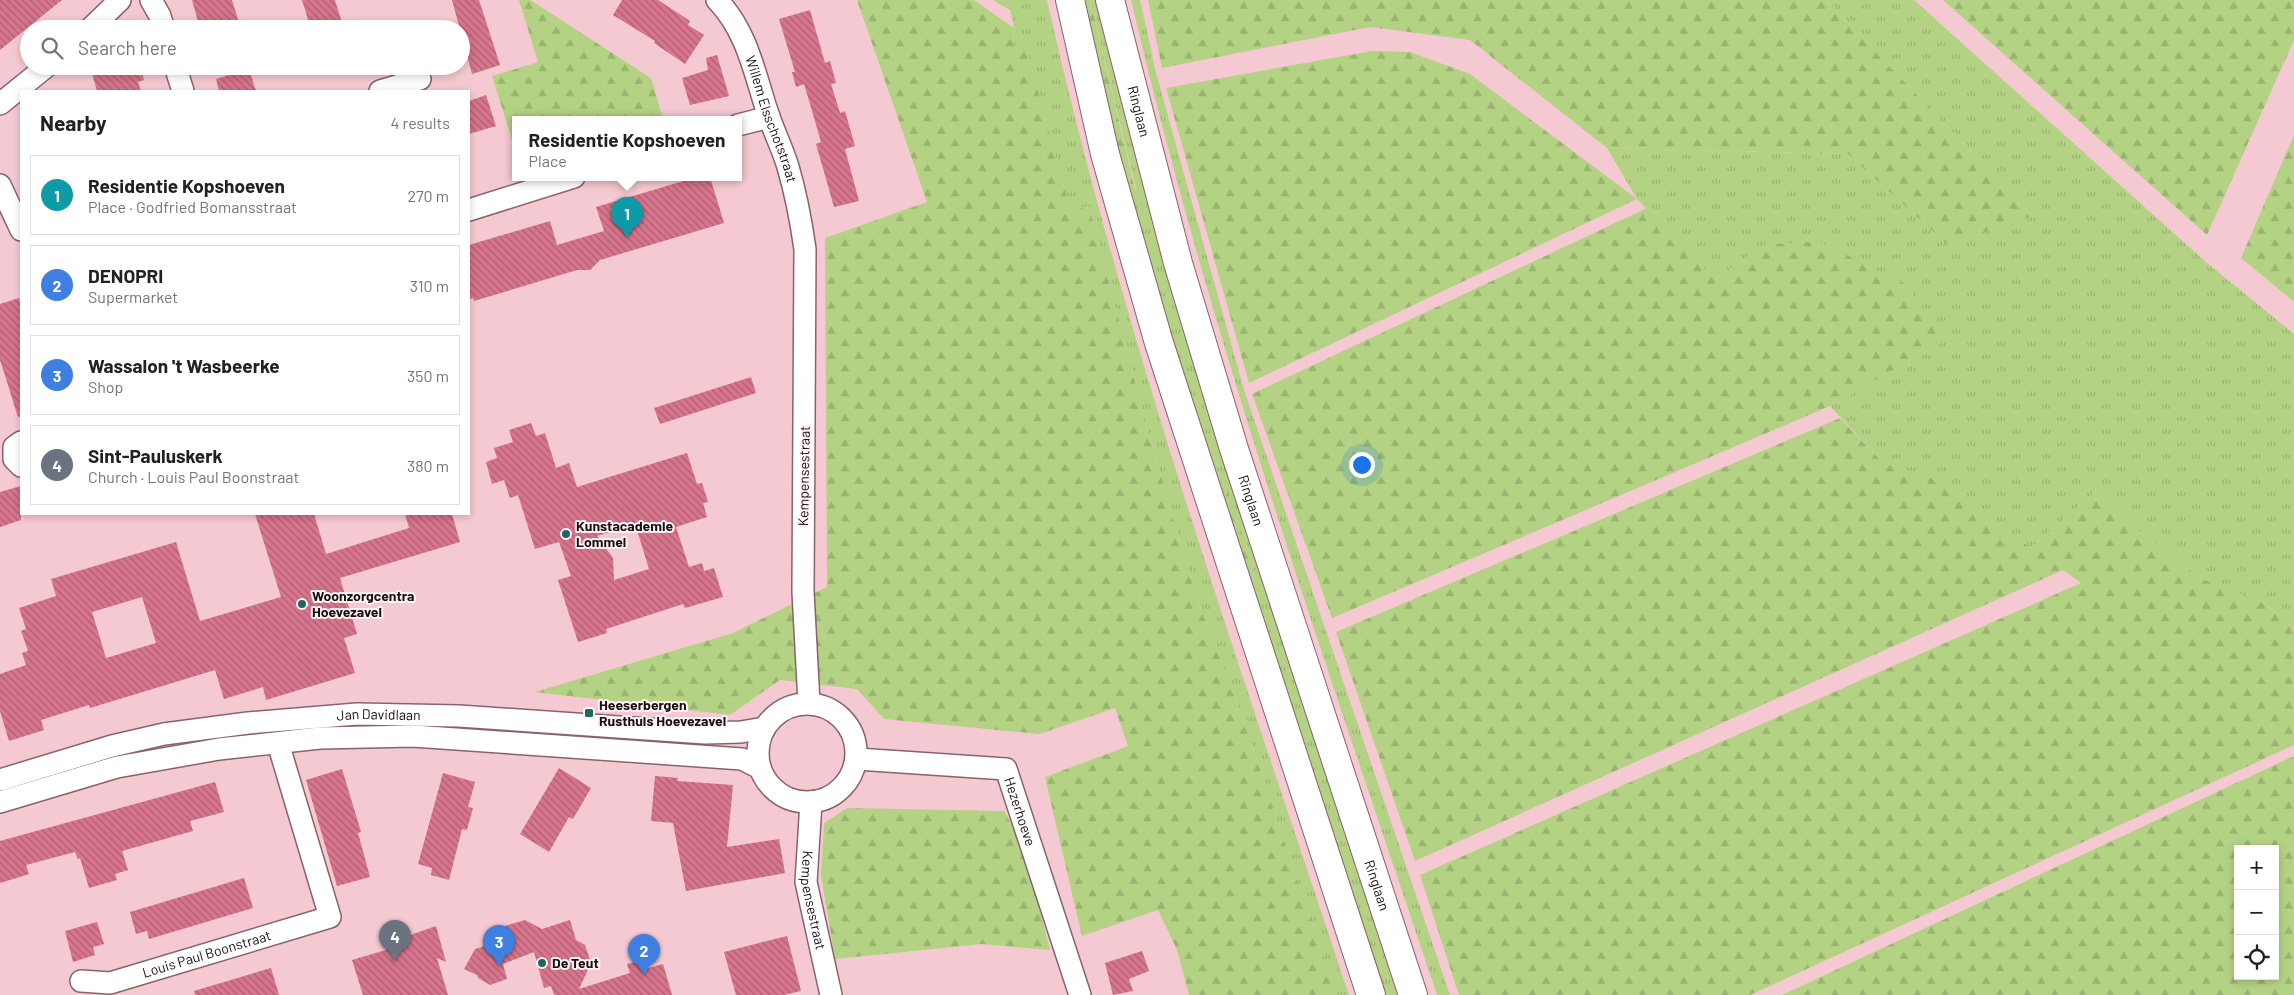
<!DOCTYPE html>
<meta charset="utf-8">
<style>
:root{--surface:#fff;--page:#f6f6f6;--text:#202124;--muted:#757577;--line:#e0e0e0;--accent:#7c3aed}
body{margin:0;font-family:Barlow,sans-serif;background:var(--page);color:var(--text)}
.controls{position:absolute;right:15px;bottom:15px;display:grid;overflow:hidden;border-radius:0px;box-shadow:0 2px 8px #0003}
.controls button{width:45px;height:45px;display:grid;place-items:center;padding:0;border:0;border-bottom:1px solid var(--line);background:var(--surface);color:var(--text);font:25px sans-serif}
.you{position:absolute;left:1361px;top:464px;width:18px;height:18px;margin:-12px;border:4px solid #fff;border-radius:50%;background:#1a73e8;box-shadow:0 0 0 8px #1a73e833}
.badge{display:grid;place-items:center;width:32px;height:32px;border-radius:50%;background:var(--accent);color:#fff;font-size:16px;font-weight:700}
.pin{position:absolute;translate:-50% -41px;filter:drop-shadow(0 1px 2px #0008)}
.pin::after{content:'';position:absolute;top:26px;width:18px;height:15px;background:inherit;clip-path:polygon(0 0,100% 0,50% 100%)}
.popup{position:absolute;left:512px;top:116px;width:230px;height:65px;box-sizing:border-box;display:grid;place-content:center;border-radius:0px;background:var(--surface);filter:drop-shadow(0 1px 4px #0005);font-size:16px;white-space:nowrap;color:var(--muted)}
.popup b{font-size:19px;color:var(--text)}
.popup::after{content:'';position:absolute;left:50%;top:100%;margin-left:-10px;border:10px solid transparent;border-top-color:var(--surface)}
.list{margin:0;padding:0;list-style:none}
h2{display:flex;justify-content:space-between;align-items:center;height:65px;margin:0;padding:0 20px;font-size:21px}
h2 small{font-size:16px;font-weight:400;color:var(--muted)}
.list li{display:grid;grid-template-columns:32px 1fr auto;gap:15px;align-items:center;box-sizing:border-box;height:80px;margin:0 10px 10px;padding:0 10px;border:1px solid var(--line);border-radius:0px}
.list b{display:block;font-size:19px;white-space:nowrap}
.list p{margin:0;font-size:16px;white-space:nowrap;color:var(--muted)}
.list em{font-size:16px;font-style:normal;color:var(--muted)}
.icon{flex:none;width:28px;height:28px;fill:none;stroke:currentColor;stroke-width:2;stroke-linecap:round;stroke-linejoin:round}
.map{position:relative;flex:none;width:2294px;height:995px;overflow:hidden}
.search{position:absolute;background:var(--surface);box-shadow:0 2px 8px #0003;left:20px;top:20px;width:450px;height:55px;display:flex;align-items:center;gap:12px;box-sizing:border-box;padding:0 18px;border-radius:28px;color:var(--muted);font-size:19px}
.panel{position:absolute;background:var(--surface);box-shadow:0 2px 8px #0003;left:20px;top:90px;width:450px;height:425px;border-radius:0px}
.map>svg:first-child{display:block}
.grass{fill:url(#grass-tufts)}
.forest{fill:url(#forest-firs);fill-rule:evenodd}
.building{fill:url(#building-back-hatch);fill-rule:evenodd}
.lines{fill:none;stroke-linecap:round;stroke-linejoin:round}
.minor-casing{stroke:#89636a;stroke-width:24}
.major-casing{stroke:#89636a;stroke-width:30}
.minor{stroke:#fff;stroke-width:21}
.major{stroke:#fff;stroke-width:28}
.poi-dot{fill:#1c6760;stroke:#fdf4f6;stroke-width:2}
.labels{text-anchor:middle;stroke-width:4;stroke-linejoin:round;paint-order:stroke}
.street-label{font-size:14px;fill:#1b0d10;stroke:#fdf4f6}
.poi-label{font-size:14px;font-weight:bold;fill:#1b0d10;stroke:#fdf4f6;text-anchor:start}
</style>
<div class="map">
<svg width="2294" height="995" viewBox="0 0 2294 995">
<defs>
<pattern id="grass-tufts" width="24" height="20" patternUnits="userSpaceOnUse" patternTransform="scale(1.25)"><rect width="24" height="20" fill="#b4d283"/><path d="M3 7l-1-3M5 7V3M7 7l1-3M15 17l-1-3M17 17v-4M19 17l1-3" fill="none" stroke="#9ab370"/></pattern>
<pattern id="forest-firs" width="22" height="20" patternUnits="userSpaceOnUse" patternTransform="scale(1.25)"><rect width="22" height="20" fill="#b4d283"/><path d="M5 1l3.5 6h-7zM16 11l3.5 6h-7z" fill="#9ab370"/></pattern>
<pattern id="building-back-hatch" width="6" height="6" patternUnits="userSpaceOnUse" patternTransform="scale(1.25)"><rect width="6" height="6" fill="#d7758c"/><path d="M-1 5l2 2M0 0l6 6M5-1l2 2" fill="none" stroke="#ae5e71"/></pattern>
</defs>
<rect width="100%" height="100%" fill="#f5c9d1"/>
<g class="grass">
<path d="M993 0H1047C1123 338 1240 666 1349 995H1336L1238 704 1196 597 1145 420 1089 206 1071 211 1027 52 1013 47 1014 28 1010 10Z"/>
<path d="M1090 0H1098C1174 338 1292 666 1401 995H1385L1252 590 1255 572 1246 545 1210 467 1172 343 1136 215 1147 211 1136 189Z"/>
<path d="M1131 0H1140L1156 73 1244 390 1450 995H1437C1327 666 1210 338 1131 0Z"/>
<polygon points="1826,0 1914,0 2207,263 2294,334 2294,629 2260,601 2202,579 2144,536 2096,491 2031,548 1931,478 1883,463 1830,406 1945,340 1764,245 1715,280 1637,199 1607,148 1848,154 1948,245 2033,216"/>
</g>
<g class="forest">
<polygon points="519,0 530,0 651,78 663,119 516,119 516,152 492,76 538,62"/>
<polygon points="857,0 974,0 1014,28 1013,46 1027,51 1071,211 1089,206 1145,420 1196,597 1238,704 1336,995 1189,995 1177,950 1158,910 1082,936 1045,777 1128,746 1115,708 1040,734 884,719 857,689 780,680 730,715 535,692 733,633 827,587 825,238 927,202"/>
<polygon points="1081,0 1090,0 1135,189 1142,189 1147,211 1136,215 1089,38"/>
<polygon points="1148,0 1826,0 2033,216 1948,245 1848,154 1607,148 1470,40 1370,27 1162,68"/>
<polygon points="1943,0 2294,0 2294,40 2207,235"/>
<polygon points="1372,51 1410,52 1470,74 1637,199 1249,383 1166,88"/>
<polygon points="2294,135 2294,302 2241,258"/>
<polygon points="1647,208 1715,280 1764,245 1818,241 1908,285 1945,340 1830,406 1332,618 1252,394"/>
<polygon points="1840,418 1883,463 1931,478 2031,548 2096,491 2144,536 2202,579 2260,601 2294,629 2294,745 1750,995 1459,995 1420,875 2081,583 2063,570 1415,861 1336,632"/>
<polygon points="1210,467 1225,482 1255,572 1252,590"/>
<path d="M2294 756V995H1782ZM2238 849H2275V976H2238Z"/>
<polygon points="847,808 1004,811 1023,844 1050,950 982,944 835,959 821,875 824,823"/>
</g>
<g class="building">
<polygon points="0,0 62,0 0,50"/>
<polygon points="192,0 232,0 241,29 200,29"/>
<polygon points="302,0 335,0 342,23 322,29 311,29"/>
<polygon points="452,0 479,0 500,65 472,74"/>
<polygon points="622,0 658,0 690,21 688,25 704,35 685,64 654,43 655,41 613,15"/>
<polygon points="810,10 825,63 830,61 836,83 831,84 840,113 845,111 855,146 845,149 859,201 834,207 816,144 821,142 810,104 804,84 796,87 792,72 795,72 779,19"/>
<polygon points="717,55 729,96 690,105 682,78 708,70 706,58"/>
<polygon points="90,66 140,66 144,80 138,82 141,91 97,91"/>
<polygon points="249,69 256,91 219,91 216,79"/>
<polygon points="486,95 496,126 469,134 469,101"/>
<polygon points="697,177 710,177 724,223 600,260 590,270 577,270 474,301 473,298 469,299 469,245 550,221 557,245 604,231 596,207"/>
<polygon points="19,298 21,306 21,416 18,417 0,360 0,304"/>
<polygon points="751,377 756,393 660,424 654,408"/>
<path d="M531 423 536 436 545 433 556 468 569 463 577 487 687 453 697 484 702 483 708 502 703 503 707 517 676 527 689 567 702 563 704 571 714 568 723 597 685 608 683 604 606 629 607 633 578 642 558 580 571 576 559 542 535 549 518 495 510 498 504 480 492 484 486 462 497 458 494 448 513 442 509 430ZM635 524 649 569 614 580 613 558 597 536Z"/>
<polygon points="21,486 21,520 0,527 0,492"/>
<path d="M255 514H314L326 554 409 528 405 514H452L460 542 340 578 357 634 344 638 355 673 266 700 263 687 224 699 215 670 90 708 89 705 41 720 44 730 9 741 0 711V674L26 665 22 653 28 651 21 631 26 629 19 608 56 596 51 579 176 542 200 621 281 597ZM142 597 156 643 106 658 92 612Z"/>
<polygon points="559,768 591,788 573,819 569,817 549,852 520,834"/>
<polygon points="342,769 361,832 358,833 370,877 337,886 306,780"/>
<polygon points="443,773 475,782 468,807 473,808 467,830 462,829 449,880 431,875 432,868 418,864"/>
<polygon points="655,776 678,778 677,781 733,785 727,847 779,839 785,873 686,891 673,823 651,821"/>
<polygon points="215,782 224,812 190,821 193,831 122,851 128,870 115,874 117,880 89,888 80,858 78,859 75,852 26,865 29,874 0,883 0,841"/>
<polygon points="244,878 253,908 149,939 147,931 136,934 130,912"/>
<polygon points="525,920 542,929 570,920 576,940 585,945 591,963 579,989 630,973 627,964 642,960 645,969 663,964 672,995 554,995 551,986 544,988 534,952 503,964 507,979 490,985 478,978 477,975 464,969 475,949 482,947 487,939 494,936 498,928"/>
<polygon points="97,922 104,944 93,947 95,955 73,962 65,931"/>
<polygon points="436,926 446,962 437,958 448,995 363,995 352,960 409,943 402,938"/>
<polygon points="787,936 801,991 784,995 736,995 724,952"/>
<polygon points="1142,951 1149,971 1129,979 1133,991 1113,995 1105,963"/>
<polygon points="271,968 279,995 195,995 194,991"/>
</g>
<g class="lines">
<g class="minor-casing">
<g id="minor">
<polyline points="151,0 160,16 164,29"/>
<path id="s1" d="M717 0C748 32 755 76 769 117 775 134 783 150 788 167 796 194 801 221 805 249L803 592 809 703"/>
<polyline points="90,29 120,0"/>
<polyline points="175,66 183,91"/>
<polyline points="380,91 420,79 416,66"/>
<polyline points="0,104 47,66"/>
<polyline points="738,125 769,117"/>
<polyline points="0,185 21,230"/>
<polyline points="469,210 574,177"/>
<polyline points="21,442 14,447 14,459 21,466"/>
<circle cx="807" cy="753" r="49"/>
<path id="s2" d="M857 759 1006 769 1080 995"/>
<path id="s3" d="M0 780 112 746 164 734 248 723 357 714 459 716 705 733 741 732 764 728"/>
<polyline points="0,802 117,767 219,749 320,738 413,736 742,759 760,768"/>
<path id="s4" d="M811 802 806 882 831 995"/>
<path id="s5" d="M81 981 110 983 330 917 278 743"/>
</g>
</g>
<g class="major-casing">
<g id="major">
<polyline points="1070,0 1105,154 1159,343 1371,995"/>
<path id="s6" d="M1110 0 1178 263 1234 449 1413 995"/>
</g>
</g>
<use href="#minor" class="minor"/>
<use href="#major" class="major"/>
</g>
<g class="poi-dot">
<circle cx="566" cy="534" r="5"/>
<circle cx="302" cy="604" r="5"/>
<rect x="584" y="708" width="10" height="10" rx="2.5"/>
<circle cx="542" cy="963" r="5"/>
</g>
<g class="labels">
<g class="street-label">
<text dy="5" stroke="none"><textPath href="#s6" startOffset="115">Ringlaan</textPath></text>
<text dy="5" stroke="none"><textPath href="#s1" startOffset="132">Willem Elsschotstraat</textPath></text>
<text transform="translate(804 476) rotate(-89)" y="5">Kempensestraat</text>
<text dy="5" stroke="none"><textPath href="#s6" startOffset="520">Ringlaan</textPath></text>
<text dy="5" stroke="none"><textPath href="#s3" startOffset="386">Jan Davidlaan</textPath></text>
<text dy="5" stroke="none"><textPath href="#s2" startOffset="194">Hezerhoeve</textPath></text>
<text dy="5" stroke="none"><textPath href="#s6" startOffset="925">Ringlaan</textPath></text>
<text dy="5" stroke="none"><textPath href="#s4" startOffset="99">Kempensestraat</textPath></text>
<text dy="5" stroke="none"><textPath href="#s5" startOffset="130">Louis Paul Boonstraat</textPath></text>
</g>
<g class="poi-label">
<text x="576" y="531">Kunstacademie<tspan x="576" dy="16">Lommel</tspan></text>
<text x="312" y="601">Woonzorgcentra<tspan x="312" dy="16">Hoevezavel</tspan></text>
<text x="599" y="710">Heeserbergen<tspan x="599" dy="16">Rusthuis Hoevezavel</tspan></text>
<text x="552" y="968">De Teut</text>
</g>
</g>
</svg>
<div class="controls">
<button>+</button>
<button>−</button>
<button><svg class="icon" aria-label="locate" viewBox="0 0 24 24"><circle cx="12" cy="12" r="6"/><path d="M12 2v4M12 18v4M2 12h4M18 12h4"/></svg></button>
</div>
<div class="you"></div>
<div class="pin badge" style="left:627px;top:238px;background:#0f9aa8">1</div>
<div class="popup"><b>Residentie Kopshoeven</b>Place</div>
<div class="pin badge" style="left:644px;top:975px;background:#3f7fe0">2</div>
<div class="pin badge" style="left:499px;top:966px;background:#3f7fe0">3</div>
<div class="pin badge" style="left:395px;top:961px;background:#6b7280">4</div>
<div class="search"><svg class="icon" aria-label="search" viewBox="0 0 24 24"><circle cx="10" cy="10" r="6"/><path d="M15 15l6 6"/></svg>Search here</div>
<section class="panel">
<h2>Nearby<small>4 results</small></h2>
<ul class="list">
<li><span class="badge" style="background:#0f9aa8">1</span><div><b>Residentie Kopshoeven</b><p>Place · Godfried Bomansstraat</p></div><em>270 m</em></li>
<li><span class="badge" style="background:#3f7fe0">2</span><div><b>DENOPRI</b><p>Supermarket</p></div><em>310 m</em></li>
<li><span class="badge" style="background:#3f7fe0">3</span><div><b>Wassalon 't Wasbeerke</b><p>Shop</p></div><em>350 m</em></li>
<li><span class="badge" style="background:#6b7280">4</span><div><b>Sint-Pauluskerk</b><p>Church · Louis Paul Boonstraat</p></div><em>380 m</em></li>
</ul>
</section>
</div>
